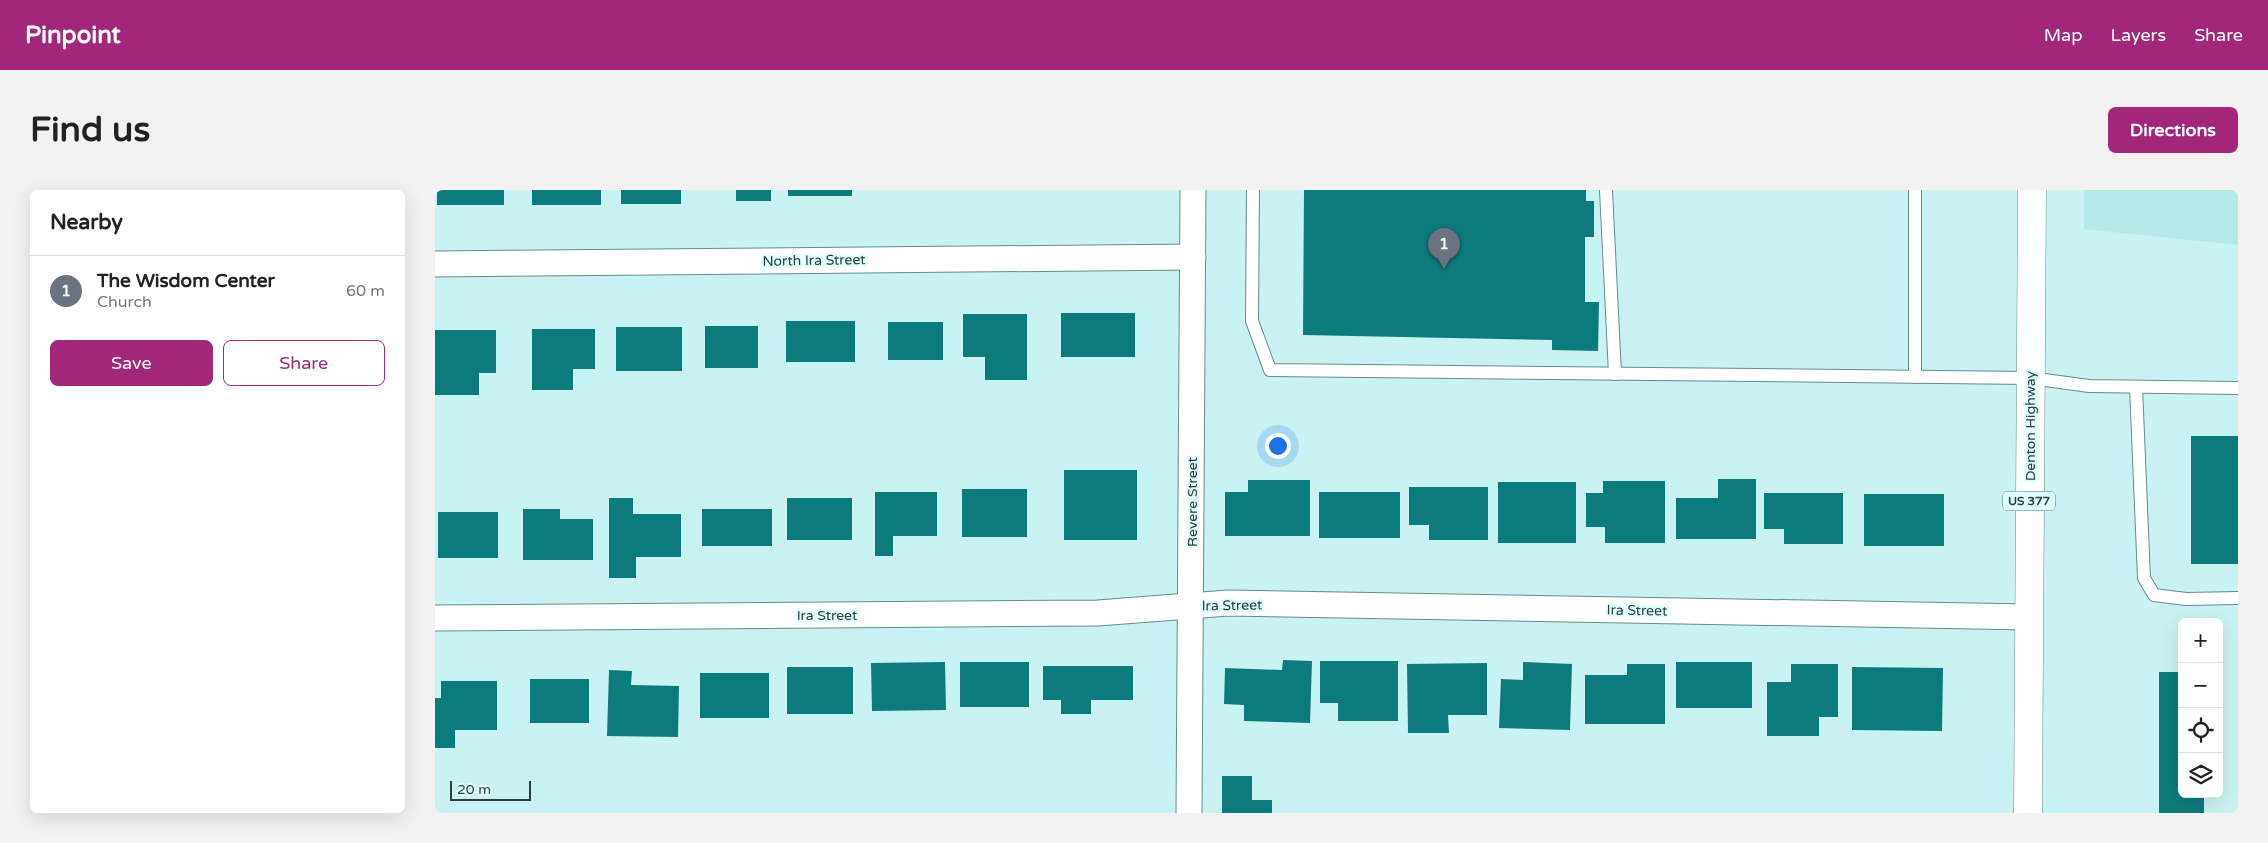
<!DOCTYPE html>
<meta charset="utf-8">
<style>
:root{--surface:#fff;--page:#f2f2f2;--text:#222;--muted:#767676;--line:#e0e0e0;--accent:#a2267a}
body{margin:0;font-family:"Varela Round",sans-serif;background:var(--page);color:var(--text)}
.controls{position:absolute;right:15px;bottom:15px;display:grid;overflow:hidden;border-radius:8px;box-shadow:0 5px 20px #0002}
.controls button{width:45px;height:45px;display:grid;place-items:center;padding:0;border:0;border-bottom:1px solid var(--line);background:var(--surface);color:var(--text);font:25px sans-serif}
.scale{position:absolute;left:15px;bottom:12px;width:81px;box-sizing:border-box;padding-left:5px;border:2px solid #2d3e3d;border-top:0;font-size:14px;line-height:18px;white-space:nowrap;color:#2d3e3d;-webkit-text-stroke:4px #ddfffe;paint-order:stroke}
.you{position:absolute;left:842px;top:255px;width:18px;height:18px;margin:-12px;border:4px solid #fff;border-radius:50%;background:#1a73e8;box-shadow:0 0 0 8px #1a73e833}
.badge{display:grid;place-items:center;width:32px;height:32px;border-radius:50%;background:var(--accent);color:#fff;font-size:16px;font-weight:700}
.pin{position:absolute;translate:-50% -41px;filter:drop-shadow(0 1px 2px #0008)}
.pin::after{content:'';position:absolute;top:26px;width:18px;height:15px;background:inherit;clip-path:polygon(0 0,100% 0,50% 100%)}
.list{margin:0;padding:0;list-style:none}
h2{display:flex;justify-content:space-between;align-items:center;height:65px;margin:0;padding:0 20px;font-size:21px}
h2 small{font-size:16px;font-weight:400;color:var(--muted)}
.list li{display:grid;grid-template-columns:32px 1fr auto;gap:15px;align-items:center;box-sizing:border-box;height:70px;padding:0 20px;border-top:1px solid var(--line)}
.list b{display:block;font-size:19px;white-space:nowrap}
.list p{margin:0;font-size:16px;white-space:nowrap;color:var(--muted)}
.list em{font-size:16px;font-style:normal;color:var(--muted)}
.actions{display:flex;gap:10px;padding:15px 20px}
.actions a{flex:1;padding:11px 0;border:1px solid var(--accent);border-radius:8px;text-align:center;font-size:18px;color:var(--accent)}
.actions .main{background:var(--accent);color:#fff}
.icon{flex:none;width:28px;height:28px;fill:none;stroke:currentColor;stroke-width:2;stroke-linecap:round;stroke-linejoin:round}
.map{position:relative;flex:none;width:1803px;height:623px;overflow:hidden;border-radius:8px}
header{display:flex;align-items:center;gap:30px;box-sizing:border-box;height:70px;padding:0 25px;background:var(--accent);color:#fff}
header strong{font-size:24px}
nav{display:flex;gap:28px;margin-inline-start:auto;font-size:18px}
.intro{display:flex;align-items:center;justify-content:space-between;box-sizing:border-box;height:120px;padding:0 30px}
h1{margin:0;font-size:35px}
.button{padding:12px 22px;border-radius:8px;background:var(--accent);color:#fff;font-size:18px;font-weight:700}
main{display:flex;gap:30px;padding:0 30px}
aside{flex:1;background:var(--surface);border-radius:8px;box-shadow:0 5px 20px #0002}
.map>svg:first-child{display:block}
.built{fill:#b4e9e7}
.building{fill:#0b7c7b}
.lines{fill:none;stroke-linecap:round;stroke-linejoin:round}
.lane-casing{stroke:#648c8b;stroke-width:14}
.street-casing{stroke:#648c8b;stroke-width:27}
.primary-casing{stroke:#648c8b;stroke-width:29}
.lane{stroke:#fff;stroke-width:12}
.street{stroke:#fff;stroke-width:25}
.primary{stroke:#fff;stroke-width:28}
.labels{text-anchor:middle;stroke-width:5;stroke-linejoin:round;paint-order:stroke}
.shield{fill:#ddfffe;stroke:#627877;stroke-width:1}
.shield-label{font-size:12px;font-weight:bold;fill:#2d3e3d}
.street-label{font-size:14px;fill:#2d3e3d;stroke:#ddfffe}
</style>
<header>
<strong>Pinpoint</strong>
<nav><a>Map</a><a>Layers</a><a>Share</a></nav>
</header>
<div class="intro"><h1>Find us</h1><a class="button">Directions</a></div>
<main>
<aside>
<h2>Nearby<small></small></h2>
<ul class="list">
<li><span class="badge" style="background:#6b7280">1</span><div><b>The Wisdom Center</b><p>Church</p></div><em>60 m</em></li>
</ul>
<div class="actions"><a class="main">Save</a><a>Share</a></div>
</aside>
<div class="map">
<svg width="1803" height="623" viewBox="0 0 1803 623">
<rect width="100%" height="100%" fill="#c9f3f2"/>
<polygon class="built" points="1649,0 1803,0 1803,55 1649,39"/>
<g class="building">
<rect x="2" y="0" width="67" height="15"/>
<rect x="97" y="0" width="69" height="15"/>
<rect x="186" y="0" width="60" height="14"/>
<rect x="301" y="0" width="35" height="11"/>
<rect x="353" y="0" width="64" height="6"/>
<polygon points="869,0 1151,0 1151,11 1159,11 1159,47 1150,47 1150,112 1164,112 1163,161 1117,160 1117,150 868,145"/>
<rect x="626" y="123" width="74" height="44"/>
<polygon points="528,124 592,124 592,190 550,190 550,167 528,167"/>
<rect x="351" y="131" width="69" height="41"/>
<rect x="453" y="132" width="55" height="38"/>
<rect x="270" y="136" width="53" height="42"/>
<rect x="181" y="137" width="66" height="44"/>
<polygon points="97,139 160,139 160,179 138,179 138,200 97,200"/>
<polygon points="0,140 61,140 61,183 44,183 44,205 0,205"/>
<rect x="1756" y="246" width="47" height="128"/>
<rect x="629" y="280" width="73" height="70"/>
<polygon points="1283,289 1321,289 1321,349 1241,349 1241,308 1283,308"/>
<polygon points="813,290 875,290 875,346 790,346 790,302 813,302"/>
<polygon points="1168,291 1230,291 1230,353 1170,353 1170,337 1151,337 1151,303 1168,303"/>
<rect x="1063" y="292" width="78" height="61"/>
<polygon points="974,297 1053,297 1053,350 994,350 994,335 974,335"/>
<rect x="527" y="299" width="65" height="48"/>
<polygon points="440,302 502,302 502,346 458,346 458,366 440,366"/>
<rect x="884" y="302" width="81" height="46"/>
<polygon points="1329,303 1408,303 1408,354 1349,354 1349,339 1329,339"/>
<rect x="1429" y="304" width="80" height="52"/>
<polygon points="174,308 198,308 198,324 246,324 246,367 201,367 201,388 174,388"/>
<rect x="352" y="308" width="65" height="42"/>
<polygon points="88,319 125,319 125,329 158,329 158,370 88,370"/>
<rect x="267" y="319" width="70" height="37"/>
<rect x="3" y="322" width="60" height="46"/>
<polygon points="848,470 877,471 875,533 809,531 809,515 789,514 790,478 847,480"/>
<polygon points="885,471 963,471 963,531 903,531 903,513 885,513"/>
<polygon points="510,472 511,520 437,521 436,473"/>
<rect x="525" y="472" width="69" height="45"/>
<polygon points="1088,472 1137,474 1135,540 1064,538 1066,489 1088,490"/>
<rect x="1241" y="472" width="76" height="46"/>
<polygon points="1052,473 1052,525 1013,525 1014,543 973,543 972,474"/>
<polygon points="1192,474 1230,474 1230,534 1150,534 1150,485 1192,485"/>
<polygon points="1356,474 1403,474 1403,527 1384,527 1384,546 1332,546 1332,492 1356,492"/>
<polygon points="608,476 698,476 698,510 656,510 656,524 626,524 626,510 608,510"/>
<rect x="352" y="477" width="66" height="47"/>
<polygon points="1417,477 1508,478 1507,541 1417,540"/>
<polygon points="174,480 197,481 196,495 244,496 243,547 172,546"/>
<polygon points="1724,482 1747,482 1747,604 1769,604 1769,623 1724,623"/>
<rect x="265" y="483" width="69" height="45"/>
<rect x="95" y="489" width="59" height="44"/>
<polygon points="6,491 62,491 62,540 20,540 20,558 0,558 0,508 6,508"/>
<polygon points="787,586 817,586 817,610 837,610 837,623 787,623"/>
</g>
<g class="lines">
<g class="lane-casing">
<g id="lane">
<polyline points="818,0 817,131 835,180 1595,188 1654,196 1803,198"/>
<polyline points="1171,0 1180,184"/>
<polyline points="1480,0 1480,187"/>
<polyline points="1701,197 1709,388 1719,405 1751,409 1803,408"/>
</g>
</g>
<g class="street-casing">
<g id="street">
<polyline points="0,74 758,67"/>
<polyline points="0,428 663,423 793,413 1594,427"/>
<polyline points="754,623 758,0"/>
</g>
</g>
<g class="primary-casing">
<polyline id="primary" points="1593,623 1597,0"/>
</g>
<use href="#lane" class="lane"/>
<use href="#street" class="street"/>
<use href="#primary" class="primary"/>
</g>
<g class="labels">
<rect class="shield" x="1568" y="301.5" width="52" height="19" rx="4"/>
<g class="shield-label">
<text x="1594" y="315">US 377</text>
</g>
<g class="street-label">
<text transform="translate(379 70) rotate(-1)" y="5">North Ira Street</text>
<text transform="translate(1595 236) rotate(-90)" y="5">Denton Highway</text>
<text transform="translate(757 312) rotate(-90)" y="5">Revere Street</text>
<text transform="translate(797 415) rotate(-1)" y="5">Ira Street</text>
<text transform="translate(1202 420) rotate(1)" y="5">Ira Street</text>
<text x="392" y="430">Ira Street</text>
</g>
</g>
</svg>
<div class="controls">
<button>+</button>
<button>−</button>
<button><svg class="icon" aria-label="locate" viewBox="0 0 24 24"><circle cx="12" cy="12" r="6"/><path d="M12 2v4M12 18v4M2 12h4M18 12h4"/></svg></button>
<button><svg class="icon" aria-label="layers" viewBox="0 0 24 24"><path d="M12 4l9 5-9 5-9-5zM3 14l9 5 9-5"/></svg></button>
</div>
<div class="scale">20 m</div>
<div class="you"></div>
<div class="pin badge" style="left:1009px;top:79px;background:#6b7280">1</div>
</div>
</main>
